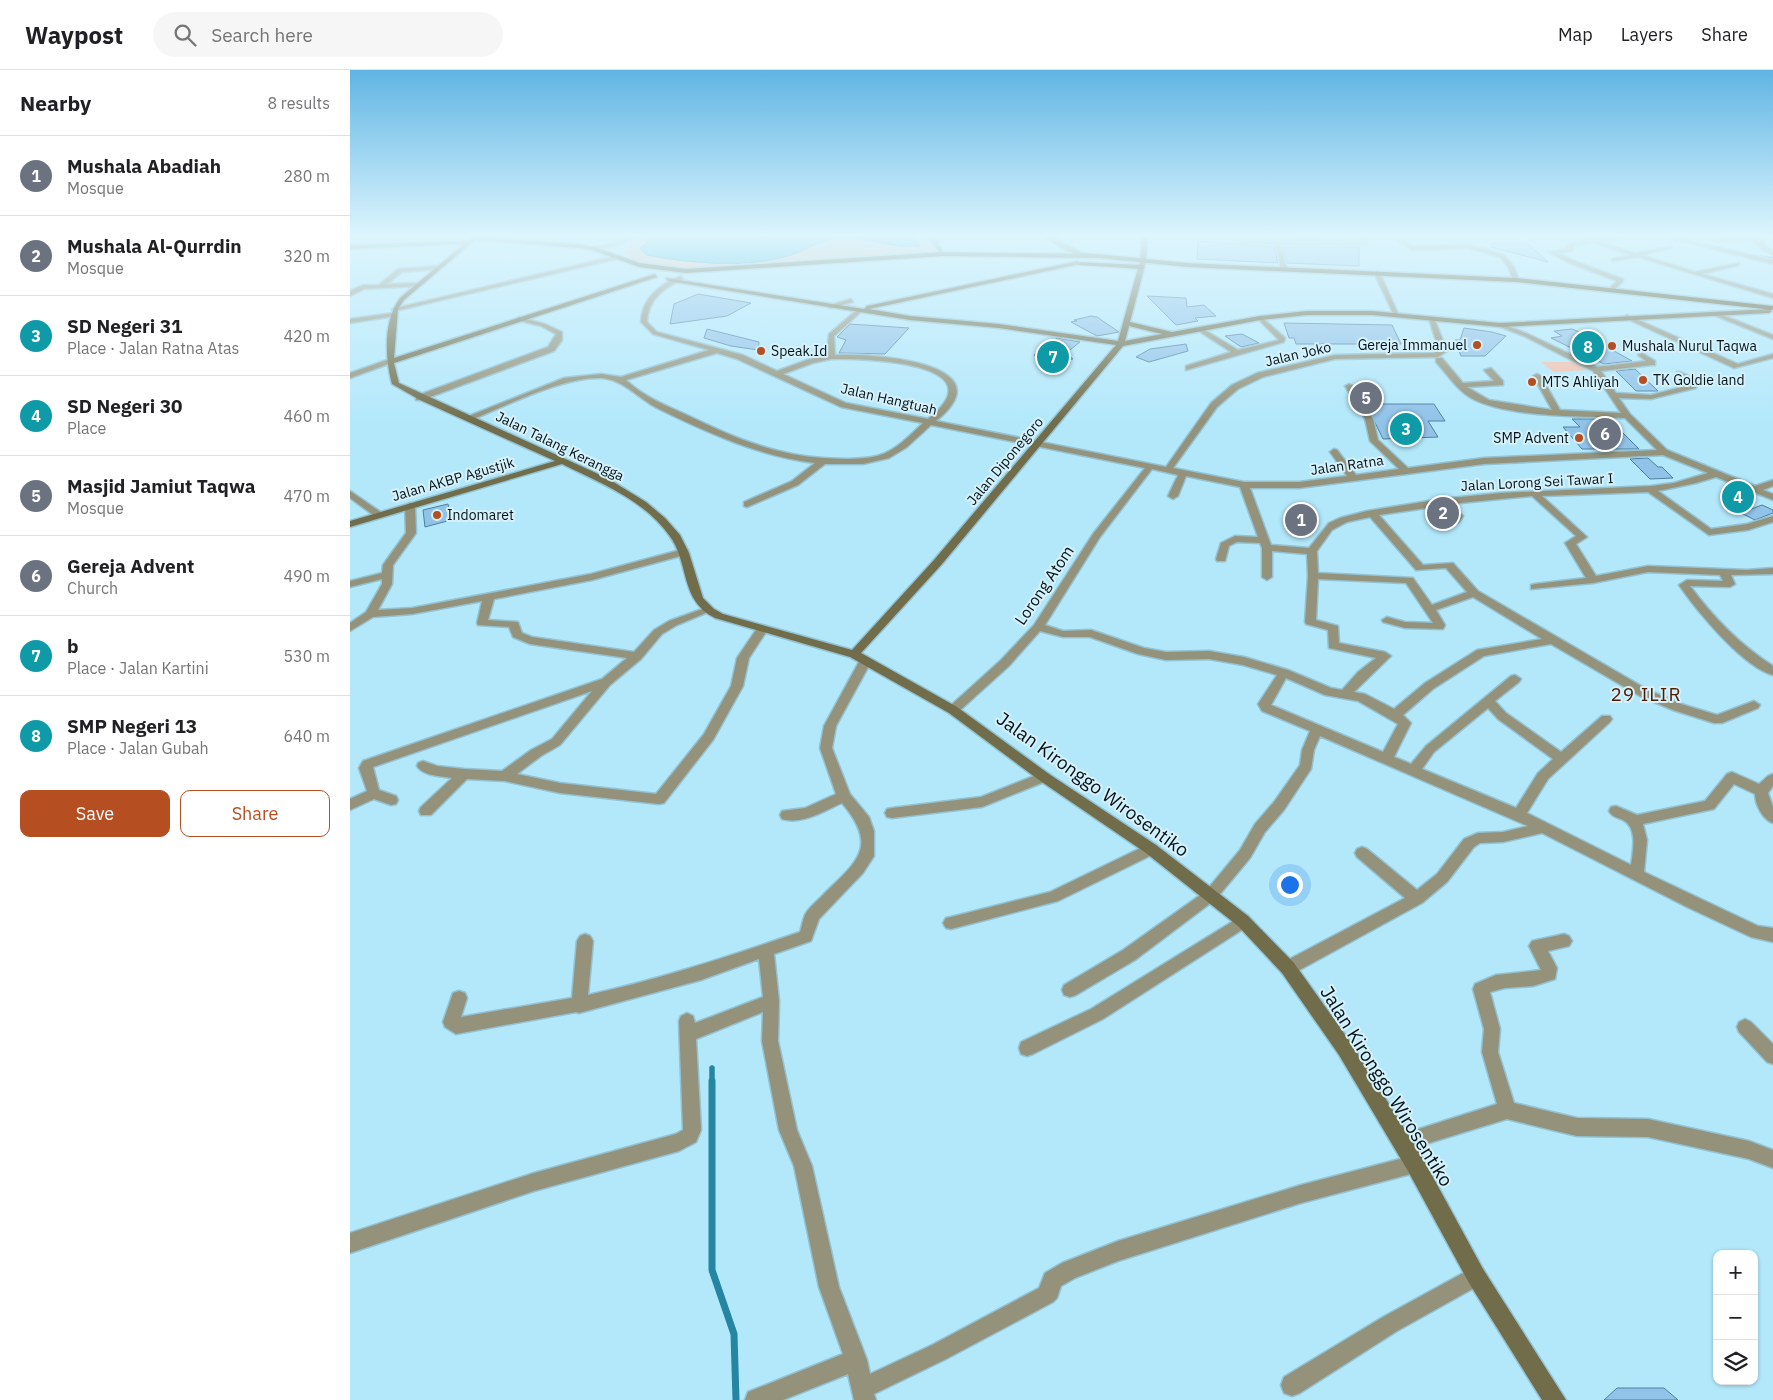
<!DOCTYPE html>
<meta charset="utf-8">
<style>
:root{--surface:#fff;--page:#f6f6f6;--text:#202124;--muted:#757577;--line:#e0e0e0;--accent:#b54f22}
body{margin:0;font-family:"IBM Plex Sans",sans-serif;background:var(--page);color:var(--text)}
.controls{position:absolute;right:15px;bottom:15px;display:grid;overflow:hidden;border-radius:10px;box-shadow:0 1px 4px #0004}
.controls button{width:45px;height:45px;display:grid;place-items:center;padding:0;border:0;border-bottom:1px solid var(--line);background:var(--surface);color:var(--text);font:25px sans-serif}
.you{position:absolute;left:939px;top:814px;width:18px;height:18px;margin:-12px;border:4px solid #fff;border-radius:50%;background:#1a73e8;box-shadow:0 0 0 8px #1a73e833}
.badge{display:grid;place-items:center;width:32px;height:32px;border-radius:50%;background:var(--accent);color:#fff;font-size:16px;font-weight:700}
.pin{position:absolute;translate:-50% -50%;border:2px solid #fff;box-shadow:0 1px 5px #0006}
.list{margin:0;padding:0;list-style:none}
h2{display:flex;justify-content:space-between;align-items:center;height:65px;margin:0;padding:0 20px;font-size:21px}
h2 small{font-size:16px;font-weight:400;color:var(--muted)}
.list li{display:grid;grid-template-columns:32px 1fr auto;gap:15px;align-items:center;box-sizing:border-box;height:80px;padding:0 20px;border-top:1px solid var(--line)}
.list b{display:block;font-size:19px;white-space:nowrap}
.list p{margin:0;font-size:16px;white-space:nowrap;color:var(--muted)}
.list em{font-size:16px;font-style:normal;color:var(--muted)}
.actions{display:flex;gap:10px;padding:15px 20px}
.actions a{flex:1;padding:11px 0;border:1px solid var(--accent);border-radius:10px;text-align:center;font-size:18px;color:var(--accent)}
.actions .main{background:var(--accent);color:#fff}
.icon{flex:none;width:28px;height:28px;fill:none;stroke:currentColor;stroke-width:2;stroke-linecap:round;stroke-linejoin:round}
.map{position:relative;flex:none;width:1423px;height:1330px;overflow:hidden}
header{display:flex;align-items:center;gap:30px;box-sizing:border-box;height:70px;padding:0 25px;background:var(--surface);border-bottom:1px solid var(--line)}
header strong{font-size:24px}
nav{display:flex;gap:28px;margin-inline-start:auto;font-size:18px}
.search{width:350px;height:45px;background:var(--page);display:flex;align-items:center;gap:12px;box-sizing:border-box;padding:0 18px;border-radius:28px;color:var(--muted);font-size:19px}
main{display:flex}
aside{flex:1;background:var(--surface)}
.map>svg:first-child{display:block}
.green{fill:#f6c0ac}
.water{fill:#34b7dd;stroke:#2486a3}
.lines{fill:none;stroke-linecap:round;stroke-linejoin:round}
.stream-far2{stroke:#2486a3;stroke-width:2}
.stream-far1{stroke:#2486a3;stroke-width:5.5}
.stream{stroke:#2486a3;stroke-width:7}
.building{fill:#91c3e9;stroke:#4f7ea1}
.street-casing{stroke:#93c2d3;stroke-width:3}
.secondary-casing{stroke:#93c2d3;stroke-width:3}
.primary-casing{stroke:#93c2d3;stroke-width:3}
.street{fill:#94927a;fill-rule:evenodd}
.secondary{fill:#716d4a;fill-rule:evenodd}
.primary{fill:#585326;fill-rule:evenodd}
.poi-dot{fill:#b54f22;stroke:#d7f1fa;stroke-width:2}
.labels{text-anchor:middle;stroke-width:4;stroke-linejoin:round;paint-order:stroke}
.far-poi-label{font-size:14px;fill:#00131b;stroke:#d7f1fa;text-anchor:start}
.far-street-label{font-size:14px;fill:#00131b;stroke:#d7f1fa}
.street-label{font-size:16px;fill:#00131b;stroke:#d7f1fa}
.quarter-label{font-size:19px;letter-spacing:1px;fill:#4c1c06;stroke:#d7f1fa}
.near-street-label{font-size:19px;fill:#00131b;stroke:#d7f1fa}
</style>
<header>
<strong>Waypost</strong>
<div class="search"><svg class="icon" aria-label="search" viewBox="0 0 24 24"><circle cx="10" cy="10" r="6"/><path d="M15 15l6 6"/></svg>Search here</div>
<nav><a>Map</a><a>Layers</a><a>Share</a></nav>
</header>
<main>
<aside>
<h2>Nearby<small>8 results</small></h2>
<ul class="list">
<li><span class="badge" style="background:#6b7280">1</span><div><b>Mushala Abadiah</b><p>Mosque</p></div><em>280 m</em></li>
<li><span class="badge" style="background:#6b7280">2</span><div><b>Mushala Al-Qurrdin</b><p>Mosque</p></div><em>320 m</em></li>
<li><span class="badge" style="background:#0f9aa8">3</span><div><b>SD Negeri 31</b><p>Place · Jalan Ratna Atas</p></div><em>420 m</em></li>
<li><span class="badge" style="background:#0f9aa8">4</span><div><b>SD Negeri 30</b><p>Place</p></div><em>460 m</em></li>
<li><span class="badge" style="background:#6b7280">5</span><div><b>Masjid Jamiut Taqwa</b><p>Mosque</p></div><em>470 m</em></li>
<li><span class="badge" style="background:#6b7280">6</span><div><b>Gereja Advent</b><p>Church</p></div><em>490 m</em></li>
<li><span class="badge" style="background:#0f9aa8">7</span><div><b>b</b><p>Place · Jalan Kartini</p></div><em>530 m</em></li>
<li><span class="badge" style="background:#0f9aa8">8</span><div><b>SMP Negeri 13</b><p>Place · Jalan Gubah</p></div><em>640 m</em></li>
</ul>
<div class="actions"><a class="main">Save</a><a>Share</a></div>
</aside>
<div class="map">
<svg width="1423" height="1330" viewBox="0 0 1423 1330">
<rect width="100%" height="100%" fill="#b3e8fb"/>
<g class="green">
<path d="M293 166H578L589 183 354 199C328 198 293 200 273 181L285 170Z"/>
<polygon points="1191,292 1222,292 1239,300 1204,302"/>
</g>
<path class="water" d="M314 166H564L570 176C561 176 552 177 543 175 523 172 507 165 487 168 470 170 457 180 441 185 399 199 339 193 296 185L290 178 302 168Z"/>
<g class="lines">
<g class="stream-far2">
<polyline points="1324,166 1371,178"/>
<polyline points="1398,185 1423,188"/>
</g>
<polyline class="stream-far1" points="362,998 362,1013"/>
<polyline class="stream" points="362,1011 362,1200 384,1264 386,1330"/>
</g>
<g class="building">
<polygon points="943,166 1005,166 1007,171 944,170"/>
<polygon points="848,171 924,177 928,193 847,189"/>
<polygon points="1142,173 1177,173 1198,192 1141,177"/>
<polygon points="933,177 1009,177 1009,196 937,193"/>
<polygon points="348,224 401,233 377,246 320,254 324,234"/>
<polygon points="797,226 836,228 837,237 854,235 866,246 845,248 848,251 826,255"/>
<polygon points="741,246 747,247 769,262 747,266 721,252 727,251 724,250"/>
<polygon points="934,253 1042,255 1051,274 946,274 944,268 939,268"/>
<polygon points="500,254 559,258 535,284 489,283 496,270 487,267"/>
<polygon points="1114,258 1142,262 1156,266 1135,286 1111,286 1105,270 1110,270"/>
<polygon points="357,259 409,272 408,280 381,276 354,268"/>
<polygon points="1222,259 1232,263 1282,291 1254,294 1201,268 1212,266 1204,261"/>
<polygon points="892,264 909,273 891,277 875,266"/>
<polygon points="707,268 730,272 716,283 723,289 695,295 684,285"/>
<polygon points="836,274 838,281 799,292 786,287 800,279"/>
<polygon points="1285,299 1308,321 1286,321 1266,301"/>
<polygon points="1016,334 1084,334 1095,351 1078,351 1088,367 1033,369"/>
<polygon points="1222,349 1259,349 1289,379 1232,379 1213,357 1230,357"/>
<polygon points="1298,388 1308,397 1312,397 1323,408 1300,409 1280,389"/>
<polygon points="98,434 101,450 75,457 73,440"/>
<polygon points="1412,435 1423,440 1423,443 1405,450 1391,443"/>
<polygon points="1267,1318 1314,1318 1328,1330 1254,1330"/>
</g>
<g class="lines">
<g class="street-casing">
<g id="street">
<polygon points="281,166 290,166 266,176 243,180 240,178 263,173"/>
<polygon points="1011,166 1017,166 1017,175 931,175 937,199 934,201 931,199 926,175 884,172 887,170 1010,173 1012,173"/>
<polygon points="1042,166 1049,166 1062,176 1117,174 1154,185 1164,197 1169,210 1164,211 1158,197 1150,187 1117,178 1061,180"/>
<polygon points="1225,166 1244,169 1279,166 1251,172 1285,183 1322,176 1322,178 1292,185 1345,202 1389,193 1389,195 1352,204 1423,224 1423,228 1288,187 1262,191 1262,189 1281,185 1244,173 1224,176 1222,181 1208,183 1230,193 1273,209 1273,211 1263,221 1259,221 1259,219 1267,211 1217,192 1199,182 1215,179 1218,174 1237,171"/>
<polygon points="1310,166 1321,166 1423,190 1423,194"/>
<polygon points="1408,166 1411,168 1409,169 1423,181 1423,185 1415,181 1401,170 1366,172 1363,170"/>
<polygon points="269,185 271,188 45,241 42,239"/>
<polygon points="86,196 88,199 52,202 37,214 68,213 70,216 14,219 0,226 0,221 13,215 29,215 48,199"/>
<polygon points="1027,201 1030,203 1049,246 1044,245 1024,203"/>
<path d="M331 206 333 209C314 218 298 229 297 252L307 262 393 285 427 301 457 290 477 285 479 264 508 239H512V241L484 266 485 285C519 283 659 292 586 351L816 397 861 333 882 315 907 303 985 285 1084 283 1089 280 1079 249 1084 248 1097 281 1088 287 985 289 913 307 888 319 867 337 823 398 894 412H949L997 406 980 382 984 379 987 380 1006 405 1049 399 1020 371 1015 349 995 316 999 314 1003 316 1023 349 1028 370 1058 398 1134 388 1307 380 1275 348C1233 346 1158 348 1121 328 1107 320 1097 304 1086 292V288H1092L1113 313 1144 311 1134 300 1141 298 1153 311V315L1117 317 1139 330 1202 340 1183 306 1187 304 1191 306 1210 340 1271 343 1243 301 1174 266 1148 256V254L1150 253 1178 264 1247 297 1296 291 1288 285 1292 283 1305 291V295H1302L1251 301 1266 323 1301 325 1340 315V313L1327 306V302H1330L1347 310 1346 318 1301 329 1269 328 1280 344 1317 380 1405 416 1423 410V416L1413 420 1423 424V430L1366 407 1346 413 1308 421 1361 459 1397 454 1423 446V452L1398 460 1359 465 1298 422 1192 426 1237 467 1226 474 1246 506 1298 496 1397 500 1423 498V504L1381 505 1385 514 1380 517 1340 516C1363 547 1390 575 1423 596V605C1393 597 1346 540 1329 515L1337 510 1373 511 1370 505 1298 502 1243 513 1181 519V515L1185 514 1236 508 1215 473 1226 466 1182 426 1100 434 1113 446 1109 452 1099 455 1094 452 1103 447 1090 436 1029 445 1073 495 1103 493 1128 521 1298 620 1331 634 1367 645 1404 631 1410 635 1408 638 1372 653H1364L1323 640 1290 626 1201 574 1134 586 1083 619 1053 645 1061 653 1044 687 1061 694 1076 676 1161 606 1165 605 1171 609 1169 612 1145 631 1156 643 1211 682 1252 646H1260L1262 649 1260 652 1198 709 1177 743 1281 795C1283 781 1288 758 1273 750 1267 747 1262 747 1259 741L1261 737 1266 736 1287 745 1355 731 1377 704 1382 702 1409 714 1418 706 1423 704V716L1418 723 1423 737V753C1413 750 1405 734 1405 724L1384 714 1364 739 1293 754 1297 770 1294 802 1408 856 1423 858V872L1401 867 1337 837 1192 763 1153 772 1130 773 1124 777 1097 812 1072 833 944 903 938 905 932 903 930 898 932 893 1055 828 1007 787 1005 783 1007 779 1012 777 1017 779 1067 820 1087 804 1114 769 1128 763 1153 762 1178 756 970 666 964 680 961 699 934 740 915 762 900 788 866 829 785 890 726 925 720 927 714 925 712 920 714 915 773 880 856 821 890 780 905 754 924 732 950 695 952 680 960 661 912 641 908 634 927 605 893 595 859 589 816 590 788 584 740 567H713L690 561 659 596 607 643H599L597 640 599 637 651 590 684 555 743 464 795 398 581 355 557 377 539 388 513 394H475L448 415 397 437 394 436V432L442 411 465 393C409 386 358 363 307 338 288 328 273 309 251 308 212 307 158 335 121 350L114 348 214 308 251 304 271 307 359 280 303 264 291 252C292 228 310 214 331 206ZM367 283 387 289 491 337 573 353C559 366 546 381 527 386 509 390 491 389 473 388 425 385 382 367 339 346 317 336 294 327 276 310ZM481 289C513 288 650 292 578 349L496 333 433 304 463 293ZM1313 385 1358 403 1324 413 1301 416 1150 423 1091 429 1017 441 990 448 979 453 959 478 921 475 900 418H949L1134 394ZM802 399 828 405 818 426 823 429 828 426 836 406 890 417 908 467 885 466 871 473 866 489 867 491H875L879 476 887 472 910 473 912 478V507L917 510 922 507V481L957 484 958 506 955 552 956 554 978 560 979 578 1026 588 1008 602 992 620 981 618 938 600 894 587 859 581 816 582 794 578 741 560 713 561 695 555 750 467ZM1020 447 1066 500 1096 498 1117 522 1082 535 1063 508 968 503 967 481 982 460 997 452ZM968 509 1056 513 1083 553 1055 552 1037 547 1032 550 1033 552 1055 558 1093 559 1095 555 1086 540 1123 527 1192 569 1127 580 1075 613 1044 639 1015 624 1004 622 1041 586 1035 582 989 573 988 556 966 550ZM936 608 975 625 1008 631 1048 654 1033 682 921 635ZM1138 638 1148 649 1203 689 1188 703 1166 738 1072 699 1084 682Z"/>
<polygon points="501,229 503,232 480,238 477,236"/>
<polygon points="1361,242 1365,242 1423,265 1423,269 1361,244"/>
<polygon points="43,243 45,244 45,246 0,253 0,249"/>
<polygon points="1277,245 1388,294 1423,284 1423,288 1384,298 1275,248 1275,246"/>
<polygon points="910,246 935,268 934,272 836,300 836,296 881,282 849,261 849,259 853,259 888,280 929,270 907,248"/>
<polygon points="169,247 195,254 212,262 212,270 204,281 72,330 66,330 66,326 198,277 206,264 191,256 167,250 166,249"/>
<polygon points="37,290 44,292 0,308 0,303"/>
<polygon points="0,421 32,443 32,447 26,447 0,428"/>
<path d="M60 433 65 436 66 463 43 495 42 514 28 540 62 538 241 504 334 479 338 480V484L242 510 144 529 138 550 168 552 172 563 182 567 284 582 304 560 319 551 358 537 363 540 327 555 312 564 291 589 260 615 210 675 191 686 167 704 210 713 306 724 354 664 381 616 387 588 408 557H416L418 559 399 588 393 616 363 670 314 733 309 734 210 723 155 711 117 709 81 745H71L69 741 71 737 102 708C91 706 73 706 67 696L68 693 73 691 87 696 114 699 152 701 181 680 202 669 242 621 23 697 29 720 46 726 48 730 46 734 41 735 24 729 0 740V729L17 721 9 698 13 691 252 609 277 588 180 574 163 567 159 557 128 555 127 553 132 531 62 544 23 547 0 561V553L16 542 32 514V509L0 517V511L32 503 33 495 56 463 55 436Z"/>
<path d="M516 586 522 590 486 656 482 678 500 724 519 747 524 761V786L513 803 469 849 461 871 424 884 429 931 428 971 447 1060 462 1096 489 1217 517 1290 520 1304 582 1275 689 1218 695 1203 712 1193 768 1171 951 1115 1065 1085 1072 1087 1074 1094 1072 1101 951 1133 768 1191 725 1208 711 1216 707 1228 703 1232 596 1289 524 1324 526 1330H504L498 1304 433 1330H395L398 1322 493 1284 469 1217 444 1096 429 1060 412 971 413 942 346 969 351 1060 346 1072 329 1081 184 1121 0 1183V1163L184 1103 326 1064 333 1060 329 951 331 946 337 943 343 946 345 953 413 927 409 889 351 910 229 943 226 942 106 964 95 957 93 952 103 923 109 921 115 923 117 928 111 947 222 928 227 871 230 866 235 864 240 866 243 871 238 925C311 909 380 886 450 862 452 856 453 848 456 843 460 837 467 831 472 826 506 792 530 778 492 733 474 741 452 755 432 749L430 745 432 741 455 738 486 724 470 678 474 656 510 590Z"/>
<polygon points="694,702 699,704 701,707 699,710 632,737 542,748 537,747 535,743 537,739 542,738 631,727"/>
<polygon points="801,773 806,775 808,779 806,783 708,831 601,859 596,858 593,853 596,848 601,847 700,822"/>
<polygon points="893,845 898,846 901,851 898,856 753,949 683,984 677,986 671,984 669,978 671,972 741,939"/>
<polygon points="1214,864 1219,866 1222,871 1219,876 1198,881 1207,898 1205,909 1183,916 1155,918 1140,922 1150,959 1148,982 1164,1033 1227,1048 1298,1049 1399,1071 1423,1080 1423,1098 1399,1089 1298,1067 1227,1066 1157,1049 1053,1081 1047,1078 1044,1072 1047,1066 1147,1034 1132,982 1134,959 1123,919 1125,914 1146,905 1191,900 1179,876 1182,871"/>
<polygon points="1395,949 1401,952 1423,974 1423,994 1417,992 1389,962 1387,957 1389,952"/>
<polygon points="1126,1196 1133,1199 1136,1206 1133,1213 1047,1261 950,1323 942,1326 934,1323 931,1315 934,1307 1033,1247"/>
</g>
</g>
<g class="secondary-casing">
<g id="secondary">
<polygon points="578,166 584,166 595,185 591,185"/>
<path d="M693 166H701L731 182 751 186C735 194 707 176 693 166Z"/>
<path d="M792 166H798L796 191 780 252 822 262 910 246 957 241H1022L1150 253 1419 239 1422 241 1419 243 1150 257 1022 245H957L910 250 773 276 592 494 511 583 607 637 699 704 806 775 898 846 944 893 1001 973 1072 1087 1133 1199 1216 1330H1192L1119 1213 1058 1101 989 985 932 903 888 856 796 783 689 710 599 643 500 587 365 548C329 530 340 493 319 465 293 429 250 413 212 394L0 457V451L205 391 70 330 42 314C35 288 33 251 50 228L114 174 0 179V175L118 170 123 167 126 169 54 230 48 239 44 288 305 204 307 207 44 293 49 313 257 408 296 432 315 448 330 465 339 483 353 528 364 539 373 544 502 580 584 490 766 275 649 258 560 250 318 211 316 208 514 239 517 236 728 191 730 194 519 239 560 246 649 254 768 271 790 191ZM779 256 812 264 775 271Z"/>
</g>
</g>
<g class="primary-casing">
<g id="primary">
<polygon points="123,167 230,174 245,177 290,193 336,199 593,182 748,184 837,193 1166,208 1423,236 1423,240 1166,212 837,197 748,188 593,186 336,203 289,197 242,180 230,178 121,170"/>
<polygon points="730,192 792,195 795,197 792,199 728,195"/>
</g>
</g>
<use href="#street" class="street"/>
<use href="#secondary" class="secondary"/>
<use href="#primary" class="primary"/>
</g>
<linearGradient id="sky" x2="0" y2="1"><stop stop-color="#60b5e4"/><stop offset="0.47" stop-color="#ddf5fd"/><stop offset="1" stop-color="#ddf5fd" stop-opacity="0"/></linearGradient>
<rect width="1423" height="352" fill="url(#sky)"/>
<g class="poi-dot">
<circle cx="1127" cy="275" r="5"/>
<circle cx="1262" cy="276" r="5"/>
<circle cx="411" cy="281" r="5"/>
<circle cx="1293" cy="310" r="5"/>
<circle cx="1182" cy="312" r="5"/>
<circle cx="1229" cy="368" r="5"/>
<circle cx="87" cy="445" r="5"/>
</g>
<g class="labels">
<g class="far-poi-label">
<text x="1117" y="280" text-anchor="end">Gereja Immanuel</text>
<text x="1272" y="281">Mushala Nurul Taqwa</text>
<text x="421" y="286">Speak.Id</text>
<text x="1303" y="315">TK Goldie land</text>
<text x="1192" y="317">MTS Ahliyah</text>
<text x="1219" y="373" text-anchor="end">SMP Advent</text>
<text x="97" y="450">Indomaret</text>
</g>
<g class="far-street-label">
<text transform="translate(948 284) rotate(-13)" y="5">Jalan Joko</text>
<text transform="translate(539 329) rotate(13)" y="5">Jalan Hangtuah</text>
<text transform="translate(210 376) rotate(26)" y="5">Jalan Talang Kerangga</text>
<text transform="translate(655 391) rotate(-50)" y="5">Jalan Diponegoro</text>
<text transform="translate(997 395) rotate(-8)" y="5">Jalan Ratna</text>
<text transform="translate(103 409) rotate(-16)" y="5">Jalan AKBP Agustjik</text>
<text transform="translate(1187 412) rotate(-3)" y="5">Jalan Lorong Sei Tawar I</text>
</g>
<g class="street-label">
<text transform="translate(694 515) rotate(-56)" y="6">Lorong Atom</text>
</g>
<g class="quarter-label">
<text x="1296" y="631">29 ILIR</text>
</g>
<g class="near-street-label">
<text transform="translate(743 714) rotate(36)" y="7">Jalan Kironggo Wirosentiko</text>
<text transform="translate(1037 1016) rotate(58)" y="7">Jalan Kironggo Wirosentiko</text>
</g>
</g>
</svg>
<div class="controls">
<button>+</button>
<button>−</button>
<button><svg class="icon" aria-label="layers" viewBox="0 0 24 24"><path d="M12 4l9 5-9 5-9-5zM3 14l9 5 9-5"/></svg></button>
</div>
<div class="you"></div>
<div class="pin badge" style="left:951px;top:450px;background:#6b7280">1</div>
<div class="pin badge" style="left:1093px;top:443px;background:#6b7280">2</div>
<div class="pin badge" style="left:1056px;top:359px;background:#0f9aa8">3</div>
<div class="pin badge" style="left:1388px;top:427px;background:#0f9aa8">4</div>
<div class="pin badge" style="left:1016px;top:328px;background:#6b7280">5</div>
<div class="pin badge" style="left:1255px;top:364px;background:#6b7280">6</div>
<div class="pin badge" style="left:703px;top:287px;background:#0f9aa8">7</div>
<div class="pin badge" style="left:1238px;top:277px;background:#0f9aa8">8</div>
</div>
</main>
